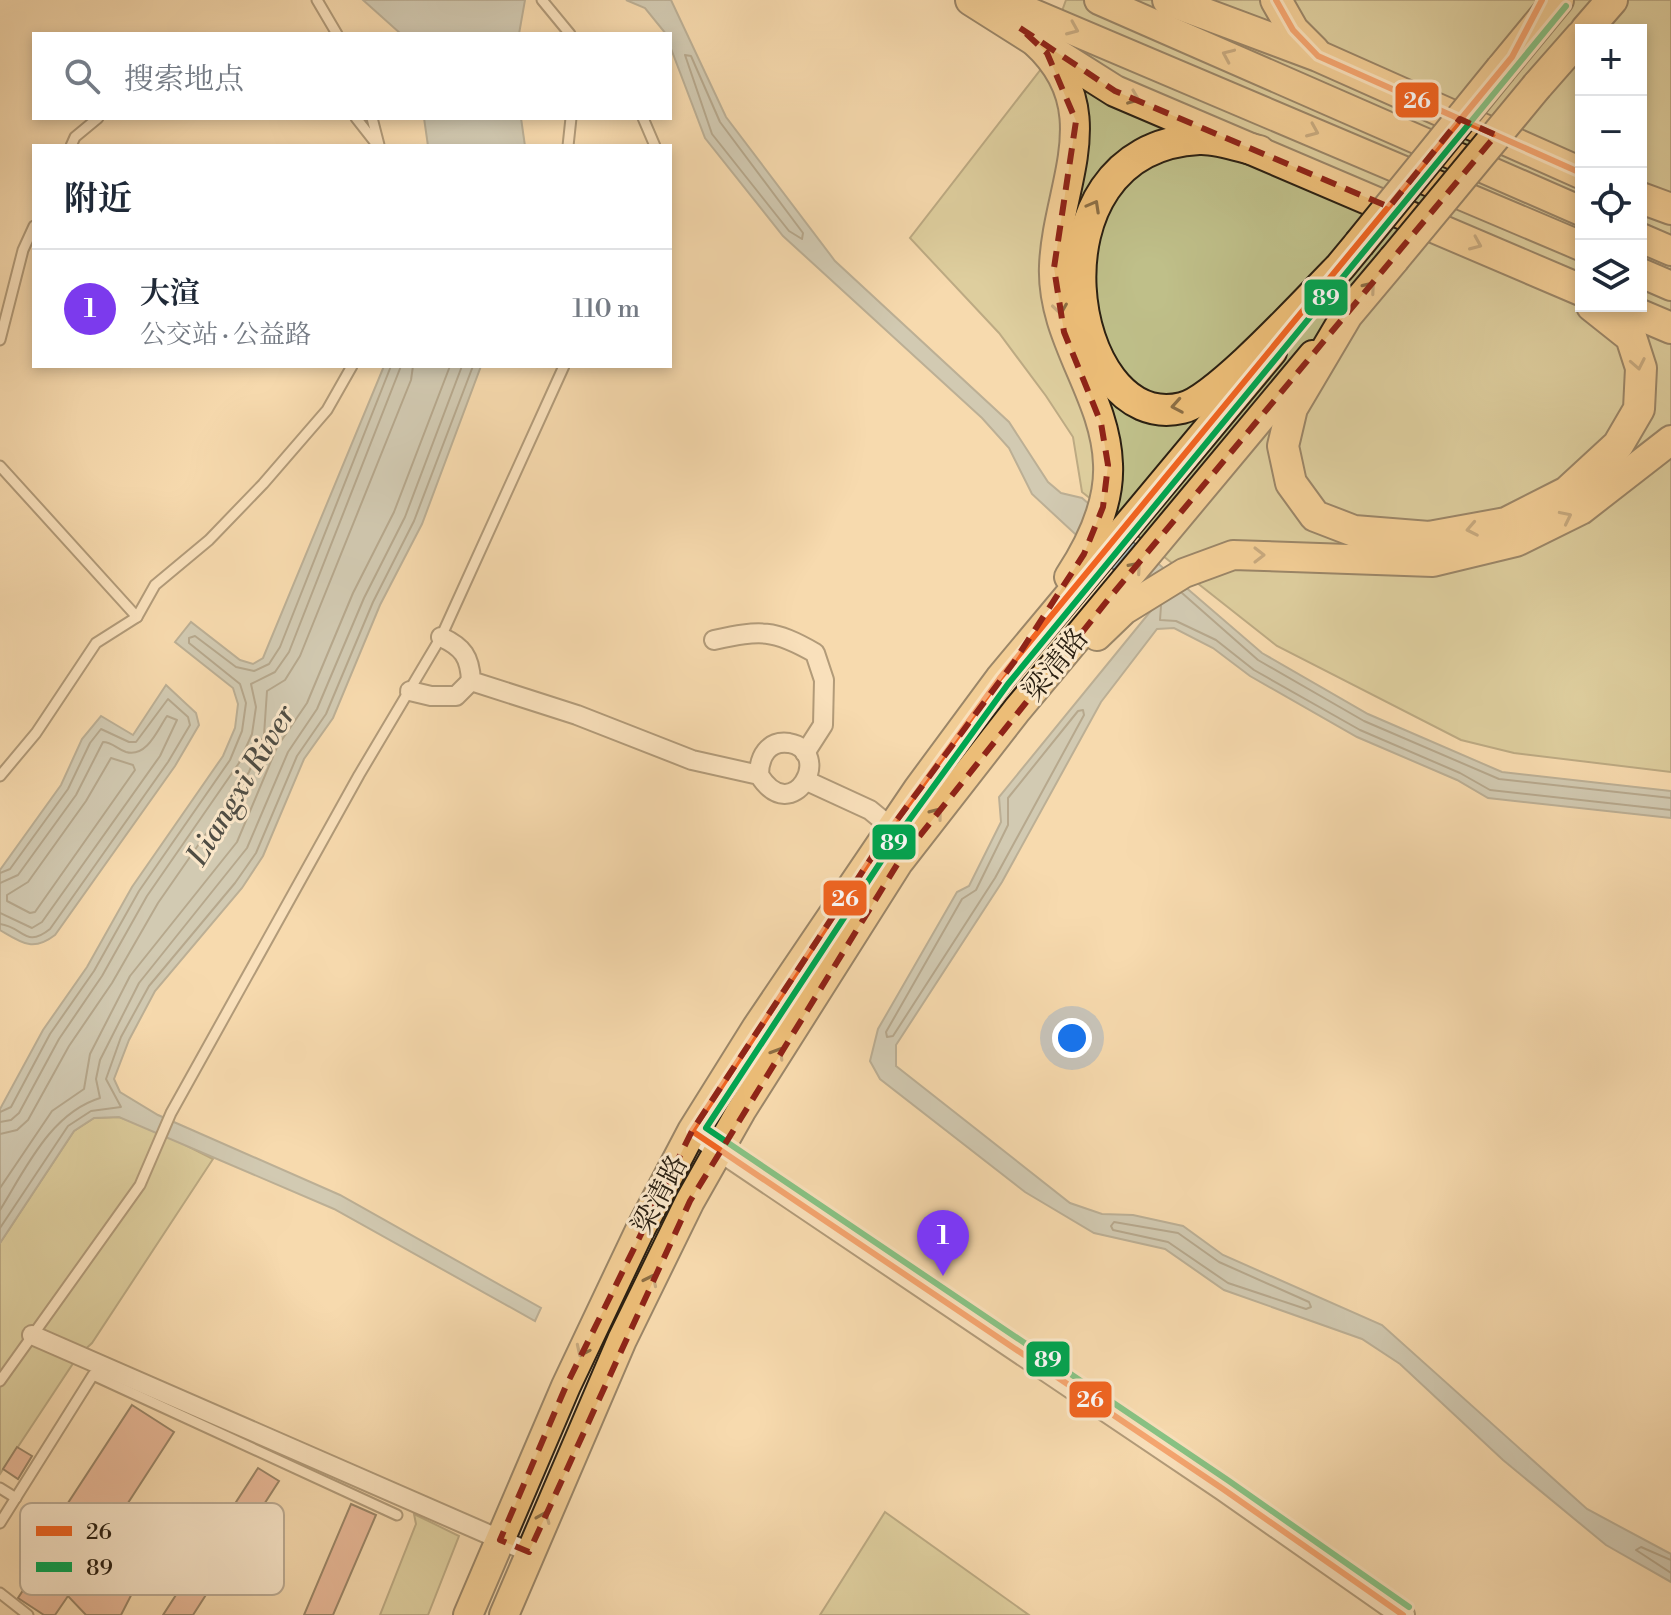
<!DOCTYPE html>
<html lang="zh">
<meta charset="utf-8">
<style>
:root{--surface:#fff;--page:#f6f6f7;--text:#1f2937;--muted:#747a83;--line:#e0e1e3;--accent:#7c3aed}
body{margin:0;font-family:"Libre Bodoni","Noto Serif SC",serif;background:var(--page);color:var(--text)}
.controls{position:absolute;right:24px;top:24px;display:grid;overflow:hidden;border-radius:0px;box-shadow:0 4px 12px #0003}
.controls button{width:72px;height:72px;display:grid;place-items:center;padding:0;border:0;border-bottom:2px solid var(--line);background:var(--surface);color:var(--text);font:40px sans-serif}
.you{position:absolute;left:1072px;top:1038px;width:28px;height:28px;margin:-20px;border:6px solid #fff;border-radius:50%;background:#1a73e8;box-shadow:0 0 0 12px #1a73e833}
.badge{display:grid;place-items:center;width:52px;height:52px;border-radius:50%;background:var(--accent);color:#fff;font-size:26px;font-weight:700}
.pin{position:absolute;translate:-50% -66px;filter:drop-shadow(0 2px 4px #0008)}
.pin::after{content:'';position:absolute;top:42px;width:28px;height:24px;background:inherit;clip-path:polygon(0 0,100% 0,50% 100%)}
.list{margin:0;padding:0;list-style:none}
h2{display:flex;justify-content:space-between;align-items:center;height:104px;margin:0;padding:0 32px;font-size:34px}
h2 small{font-size:26px;font-weight:400;color:var(--muted)}
.list li{display:grid;grid-template-columns:52px 1fr auto;gap:24px;align-items:center;box-sizing:border-box;height:120px;padding:0 32px;border-top:2px solid var(--line)}
.list b{display:block;font-size:30px;white-space:nowrap}
.list p{margin:0;font-size:26px;white-space:nowrap;color:var(--muted)}
.list em{font-size:26px;font-style:normal;color:var(--muted)}
.icon{flex:none;width:44px;height:44px;fill:none;stroke:currentColor;stroke-width:2;stroke-linecap:round;stroke-linejoin:round}
.map{position:relative;flex:none;width:1671px;height:1615px;overflow:hidden}
.search{position:absolute;background:var(--surface);box-shadow:0 4px 12px #0003;left:32px;top:32px;width:640px;height:88px;display:flex;align-items:center;gap:20px;box-sizing:border-box;padding:0 28px;border-radius:0px;color:var(--muted);font-size:30px}
.panel{position:absolute;background:var(--surface);box-shadow:0 4px 12px #0003;left:32px;top:144px;width:640px;height:224px;border-radius:0px}
.map>svg:first-child{display:block}
.green{fill:#bfbf89;stroke:#75704e;stroke-width:2;fill-rule:evenodd}
.water{fill:#a4b7b7;stroke:#747b75;stroke-width:2}
.lines{fill:none;stroke-linecap:round;stroke-linejoin:round}
.shore{stroke:#686c64;stroke-width:2}
.building{fill:#d8907d;stroke:#2b2012;stroke-width:2}
.service-casing{stroke:#5e4e39;stroke-width:13}
.minor-casing{stroke:#5e4e39;stroke-width:22}
.tertiary-casing{stroke:#5e4e39;stroke-width:26}
.primary-casing{stroke:#2b2012;stroke-width:32}
.trunk-casing{stroke:#2b2012;stroke-width:34}
.service{stroke:#fae7ca;stroke-width:9}
.minor{stroke:#fae7ca;stroke-width:18}
.tertiary{stroke:#fae7ca;stroke-width:22}
.primary{stroke:#ecbd77;stroke-width:28}
.trunk{stroke:#ecbd77;stroke-width:30}
.trunk-bridge-casing{stroke:#2b2012;stroke-width:34;stroke-linecap:butt}
.trunk-bridge{stroke:#ecbd77;stroke-width:30}
.bus-1-casing{stroke:#fae7ca;stroke-width:12}
.bus-2-casing{stroke:#fae7ca;stroke-width:12}
.bus-1{stroke:#f26522;stroke-width:6}
.bus-2{stroke:#00a651;stroke-width:6}
.oneway{stroke:#8c6e44}
.marked{fill:none;stroke:#8f2418;stroke-width:6;stroke-dasharray:16 10;stroke-linejoin:round}
.labels{text-anchor:middle;stroke-width:6;stroke-linejoin:round;paint-order:stroke}
.street-label{font-size:28px;fill:#2b2012;stroke:#fae7ca}
.water-label{font-size:30px;font-style:italic;fill:#4f4d44;stroke:#fae7ca}
.key{fill:#fae7ca;stroke:#bcab93;stroke-width:2}
.key-label{font-size:22px;fill:#2b2012}
.line-badge{stroke:#fae7ca;stroke-width:3}
.badge-label{font-size:22px;text-anchor:middle;font-weight:bold;fill:#fff}
</style>
<div class="map">
<svg width="1671" height="1615" viewBox="0 0 1671 1615">
<rect width="100%" height="100%" fill="#f7daae"/>
<filter id="stains"><feTurbulence type="fractalNoise" baseFrequency=".0025" numOctaves="4"/><feColorMatrix values="0 0 0 0 .2 0 0 0 0 .09 0 0 0 0 .02 0 0 0 .5 -.17"/></filter>
<radialGradient id="worn" r=".72"><stop offset=".6" stop-color="#630" stop-opacity="0"/><stop offset="1" stop-color="#630" stop-opacity=".3"/></radialGradient>
<g class="green">
<path d="M1066 0H1671V772L1514 753 1461 740 1277 646 1082 492 1073 437 1046 396 999 333 910 238 1041 69ZM1581 30H1641V306H1581Z"/>
<polygon points="119,1117 154,1129 213,1159 92,1343 78,1356 0,1474 0,1243 74,1131 94,1118"/>
<polygon points="885,1512 1029,1615 820,1615"/>
<polygon points="414,1514 459,1536 428,1615 380,1615 416,1524"/>
</g>
<g class="water">
<polygon points="363,0 525,0 519,34 401,34"/>
<polygon points="626,0 671,0 726,117 835,261 1009,422 1048,482 1061,493 1082,498 1262,653 1368,714 1502,772 1671,791 1671,818 1488,798 1457,780 1357,737 1250,676 1213,648 1174,628 1157,629 1101,702 1002,882 896,1045 896,1066 1070,1203 1102,1214 1133,1215 1183,1226 1223,1255 1382,1325 1587,1509 1671,1554 1671,1582 1606,1545 1503,1460 1400,1364 1362,1339 1224,1290 1165,1249 1094,1233 1025,1192 880,1079 870,1061 878,1029 957,892 969,886 1001,822 999,797 1154,607 1032,494 1009,448 982,418 783,236 705,138 670,46 670,34 666,34 645,8"/>
<polygon points="424,118 521,118 525,146 428,146"/>
<polygon points="384,366 481,366 422,524 380,605 333,718 304,759 263,856 242,888 155,991 129,1040 114,1079 120,1092 158,1115 340,1195 541,1308 535,1321 334,1209 119,1117 94,1118 74,1131 0,1243 0,1109 43,1030 87,967 132,887 223,756 235,728 238,704 233,688 175,642 191,622 240,660 253,664 263,658"/>
<path d="M166 685 196 713 199 725 175 766 55 935C33 952 22 943 0 930V870L61 785 82 739 101 716 133 735Z"/>
</g>
<g class="lines">
<g class="shore">
<polygon points="685,55 691,56 720,122 803,233 802,239 789,231 712,134"/>
<polyline points="1182,593 1258,660 1364,721 1499,779 1671,798"/>
<polyline points="1161,606 1160,620 1176,621 1216,640 1254,670 1360,730 1460,773 1490,790 1671,810"/>
<polygon points="1083,710 1084,715 995,878 893,1036 887,1037 886,1032 962,899 976,890 1008,825 1008,798 1078,711"/>
<polygon points="111,758 133,765 135,770 35,912 30,913 7,901 7,895 28,882 86,801"/>
<path d="M0 873 10 869 68 789 90 743 101 729 129 742H136L168 699 188 717 190 725 168 762 50 929C25 949 24 927 0 924"/>
<path d="M0 883 18 875 76 795 103 742C112 742 117 749 126 752 147 758 158 729 167 716L177 720 160 756 42 922 32 928 0 913"/>
<polyline points="0,1112 11,1107 50,1034 94,971 139,891 230,760 242,731 246,703 240,684 189,643 189,638 195,636 236,667 254,671 269,664 280,647 391,366"/>
<polyline points="0,1122 11,1120 19,1113 59,1039 102,976 147,896 239,763 252,734 256,707 251,684 275,672 289,652 401,366"/>
<polyline points="0,1134 17,1130 28,1120 69,1046 112,983 158,903 249,772 264,735 267,691 285,680 300,656 411,380 413,366"/>
<polyline points="0,1188 52,1111 84,1089 90,1054 130,976 237,842 277,747 307,703 353,593 394,512 450,366"/>
<path d="M0 1210C26 1168 51 1113 100 1098L96 1079 100 1060 139 983 247 848 288 752 317 709 364 598 405 517 462 366"/>
<polygon points="1114,1222 1178,1233 1219,1262 1309,1302 1311,1307 1306,1309 1228,1283 1168,1242 1113,1230 1111,1226"/>
<polyline points="0,1228 68,1126 91,1111 121,1107 106,1079 121,1037 149,986 235,883 256,853 297,756 326,714 373,602 414,521 473,366"/>
<polyline points="1671,1560 1641,1547 1636,1550 1671,1573"/>
</g>
</g>
<g class="building">
<polygon points="132,1405 174,1432 102,1543 144,1570 121,1615 86,1615 68,1596 55,1615 44,1615 18,1598 77,1508 68,1503"/>
<polygon points="17,1447 32,1456 18,1479 3,1469"/>
<polygon points="258,1468 279,1481 193,1615 163,1615"/>
<polygon points="351,1504 376,1515 333,1615 304,1615"/>
</g>
<g class="lines">
<g class="service-casing">
<g id="service">
<polyline points="317,0 337,34"/>
<polyline points="542,0 570,34"/>
<polyline points="356,118 378,146"/>
<polyline points="372,118 379,145"/>
<polyline points="643,118 655,146"/>
<polyline points="71,146 75,137 98,118"/>
<polyline points="568,146 571,118"/>
<polyline points="0,340 23,250 34,226"/>
<polyline points="0,466 137,617"/>
<polyline points="0,776 36,733 96,643 137,617 155,585 209,540 263,484 327,410 352,366"/>
<polyline points="0,1381 140,1185 171,1113 359,775 441,637 564,366"/>
<polyline points="0,1488 16,1498"/>
<polyline points="0,1523 93,1375 397,1515"/>
<polyline points="0,1593 28,1615"/>
</g>
</g>
<g class="minor-casing">
<g id="minor">
<path d="M441 637C463 647 470 657 471 681L577 715 692 760 759 775C793 829 835 751 789 743 768 740 759 757 759 775"/>
<path d="M714 640C761 630 773 629 815 653L824 680 823 725 805 753"/>
<polyline points="410,691 431,696 456,696 471,681"/>
<polyline points="807,781 870,810 898,833"/>
<polyline points="32,1335 529,1552"/>
</g>
</g>
<g class="tertiary-casing">
<polyline id="tertiary" points="692,1131 1223,1489 1403,1615"/>
</g>
<g class="primary-casing">
<g id="primary">
<polyline points="1001,0 1581,246"/>
<polyline points="1099,0 1581,211"/>
<path d="M1035 42C1110 110 1057 186 1054 266 1051 338 1106 395 1108 464 1110 504 1090 545 1069 577"/>
<polyline points="1641,238 1671,251"/>
<polyline points="1641,273 1671,286"/>
<polyline points="1097,636 1124,610 1184,573 1233,555 1433,562 1516,542 1581,510 1671,440"/>
<polyline points="468,1615 566,1386 640,1230 692,1131 757,1027 918,789 1000,678 1272,352"/>
<polyline points="504,1615 622,1340 690,1201 741,1111 898,863 1017,710 1313,355"/>
</g>
</g>
<g class="trunk-casing">
<g id="trunk">
<polyline points="971,0 1115,91 1581,290"/>
<polyline points="1168,0 1318,56 1581,173"/>
<polyline points="1276,0 1293,30 1314,51"/>
<polyline points="1586,30 1612,0"/>
<polyline points="1501,69 1558,0"/>
<polyline points="1537,86 1581,36"/>
<path d="M1259 151C1241 147 1218 138 1199 139 1021 148 1067 436 1182 408 1217 400 1310 297 1340 267L1359 244"/>
<polyline points="1641,198 1671,209"/>
<polyline points="1394,259 1347,315 1292,408 1283,446 1291,483 1315,516 1354,531 1429,537 1506,523 1567,492 1618,445 1639,409 1641,368 1631,337 1592,306"/>
<polyline points="1619,306 1671,328"/>
</g>
</g>
<use href="#service" class="service"/>
<use href="#minor" class="minor"/>
<use href="#tertiary" class="tertiary"/>
<use href="#primary" class="primary"/>
<use href="#trunk" class="trunk"/>
<g class="trunk-bridge-casing">
<g id="trunk-bridge">
<polyline points="1359,244 1501,69"/>
<polyline points="1394,259 1537,86"/>
</g>
</g>
<use href="#trunk-bridge" class="trunk-bridge"/>
<g class="bus-1-casing">
<g id="bus-1">
<polyline points="1276,0 1293,30 1318,56 1581,173"/>
<polyline points="1403,1615 1223,1489 692,1131 891,828 1000,678 1512,57 1542,0"/>
</g>
</g>
<g class="bus-2-casing">
<polyline id="bus-2" points="1409,1607 1229,1481 706,1128 899,834 1008,684 1566,6"/>
</g>
<use href="#bus-1" class="bus-1"/>
<use href="#bus-2" class="bus-2"/>
</g>
<defs><path id="oneway-chevron" d="M-2-3.5L2.5 0L-2 3.5" fill="none" stroke-width="1.6" stroke-linecap="round" stroke-linejoin="round" transform="scale(2)"/></defs>
<g class="oneway">
<use href="#oneway-chevron" transform="translate(1073 29) rotate(23)"/>
<use href="#oneway-chevron" transform="translate(1228 55) rotate(-156)"/>
<use href="#oneway-chevron" transform="translate(1134 98) rotate(22)"/>
<use href="#oneway-chevron" transform="translate(1313 131) rotate(23)"/>
<use href="#oneway-chevron" transform="translate(1094 206) rotate(-61)"/>
<use href="#oneway-chevron" transform="translate(1476 244) rotate(23)"/>
<use href="#oneway-chevron" transform="translate(1370 287) rotate(-50)"/>
<use href="#oneway-chevron" transform="translate(1060 309) rotate(82)"/>
<use href="#oneway-chevron" transform="translate(1638 364) rotate(79)"/>
<use href="#oneway-chevron" transform="translate(1177 406) rotate(170)"/>
<use href="#oneway-chevron" transform="translate(1566 517) rotate(-26)"/>
<use href="#oneway-chevron" transform="translate(1472 529) rotate(169)"/>
<use href="#oneway-chevron" transform="translate(1259 555)"/>
<use href="#oneway-chevron" transform="translate(1136 567) rotate(-49)"/>
<use href="#oneway-chevron" transform="translate(937 813) rotate(-52)"/>
<use href="#oneway-chevron" transform="translate(778 1053) rotate(-58)"/>
<use href="#oneway-chevron" transform="translate(651 1280) rotate(-64)"/>
<use href="#oneway-chevron" transform="translate(582 1351) rotate(115)"/>
<use href="#oneway-chevron" transform="translate(544 1517) rotate(-67)"/>
</g>
<path d="M0 0H1671V1615H0ZM1020 28 1115 91 1389 207 1460 119 1496 135 1111 596 898 863 690 1201 529 1552 500 1540 566 1386 692 1131 891 828 1014 662 1084 554 1103 507 1108 465 1101 423 1064 332 1054 268 1076 121 1047 53Z" fill="#f7daae" fill-opacity=".55" fill-rule="evenodd"/>
<path class="marked" d="M1020 28 1115 91 1389 207 1460 119 1496 135 1111 596 898 863 690 1201 529 1552 500 1540 566 1386 692 1131 891 828 1014 662 1084 554 1103 507 1108 465 1101 423 1064 332 1054 268 1076 121 1047 53Z"/>
<g class="labels">
<g class="street-label">
<text transform="translate(1055 664) rotate(-51)" y="10">梁清路</text>
<text transform="translate(659 1194) rotate(-62)" y="10">梁清路</text>
</g>
<g class="water-label">
<text transform="translate(241 785) rotate(-59)" y="10">Liangxi River</text>
</g>
</g>
<rect x="20" y="1503" width="264" height="92" rx="12" class="key"/>
<rect x="36" y="1526" width="36" height="10" fill="#f26522"/>
<rect x="36" y="1562" width="36" height="10" fill="#00a651"/>
<g class="key-label">
<text x="86" y="1539">26</text>
<text x="86" y="1575">89</text>
</g>
<g class="line-badge">
<rect x="1394" y="81" width="46" height="38" rx="8" fill="#f26522"/>
<rect x="1303" y="278" width="46" height="39" rx="8" fill="#00a651"/>
<rect x="871" y="823" width="46" height="38" rx="8" fill="#00a651"/>
<rect x="822" y="879" width="46" height="38" rx="8" fill="#f26522"/>
<rect x="1025" y="1340" width="46" height="38" rx="8" fill="#00a651"/>
<rect x="1068" y="1380" width="45" height="39" rx="8" fill="#f26522"/>
</g>
<g class="badge-label">
<text x="1417" y="108">26</text>
<text x="1326" y="305">89</text>
<text x="894" y="850">89</text>
<text x="845" y="906">26</text>
<text x="1048" y="1367">89</text>
<text x="1090" y="1407">26</text>
</g>
<rect width="100%" height="100%" filter="url(#stains)"/>
<rect width="100%" height="100%" fill="url(#worn)"/>
</svg>
<div class="controls">
<button>+</button>
<button>−</button>
<button><svg class="icon" aria-label="locate" viewBox="0 0 24 24"><circle cx="12" cy="12" r="6"/><path d="M12 2v4M12 18v4M2 12h4M18 12h4"/></svg></button>
<button><svg class="icon" aria-label="layers" viewBox="0 0 24 24"><path d="M12 4l9 5-9 5-9-5zM3 14l9 5 9-5"/></svg></button>
</div>
<div class="you"></div>
<div class="pin badge" style="left:943px;top:1276px">1</div>
<div class="search"><svg class="icon" aria-label="search" viewBox="0 0 24 24"><circle cx="10" cy="10" r="6"/><path d="M15 15l6 6"/></svg>搜索地点</div>
<section class="panel">
<h2>附近<small></small></h2>
<ul class="list">
<li><span class="badge">1</span><div><b>大渲</b><p>公交站 · 公益路</p></div><em>110 m</em></li>
</ul>
</section>
</div>
